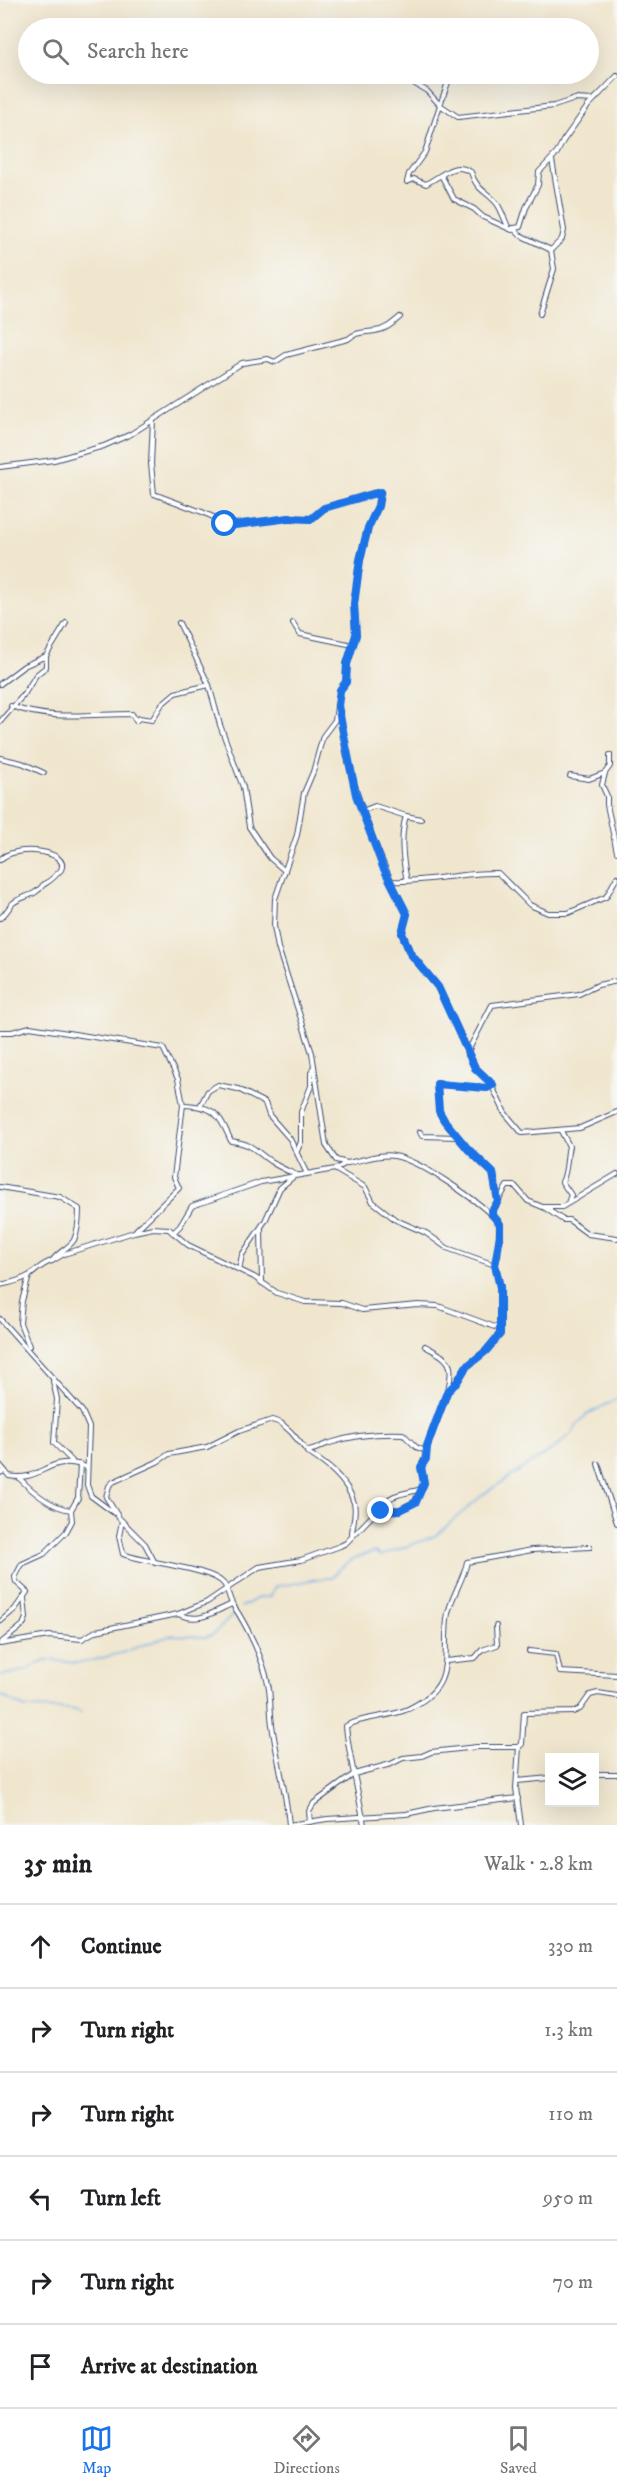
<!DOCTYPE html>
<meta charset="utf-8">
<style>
:root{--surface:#fff;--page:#f6f6f6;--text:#202124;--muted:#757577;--line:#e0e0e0;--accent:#1a73e8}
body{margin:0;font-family:"IM FELL DW Pica",serif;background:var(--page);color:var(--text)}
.controls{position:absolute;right:18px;bottom:18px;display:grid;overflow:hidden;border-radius:0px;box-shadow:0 6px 24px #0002}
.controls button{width:54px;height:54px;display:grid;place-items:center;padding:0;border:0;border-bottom:2px solid var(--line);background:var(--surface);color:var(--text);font:30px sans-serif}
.stop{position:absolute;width:18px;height:18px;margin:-14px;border:4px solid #1a73e8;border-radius:50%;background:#fff}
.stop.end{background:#1a73e8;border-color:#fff;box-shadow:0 2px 6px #0008}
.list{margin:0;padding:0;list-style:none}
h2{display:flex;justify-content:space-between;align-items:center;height:78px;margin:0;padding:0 24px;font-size:26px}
h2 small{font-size:20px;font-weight:400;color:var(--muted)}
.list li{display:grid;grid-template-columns:39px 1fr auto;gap:18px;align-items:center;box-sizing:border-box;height:84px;padding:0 24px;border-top:2px solid var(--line)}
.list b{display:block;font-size:22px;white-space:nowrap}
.list em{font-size:20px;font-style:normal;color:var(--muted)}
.icon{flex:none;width:33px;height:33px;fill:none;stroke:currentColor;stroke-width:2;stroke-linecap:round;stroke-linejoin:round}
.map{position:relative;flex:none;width:617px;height:1825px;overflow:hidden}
.search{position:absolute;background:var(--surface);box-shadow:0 6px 24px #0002;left:18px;right:18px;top:18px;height:66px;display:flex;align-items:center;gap:15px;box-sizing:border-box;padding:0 21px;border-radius:33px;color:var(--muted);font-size:22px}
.sheet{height:582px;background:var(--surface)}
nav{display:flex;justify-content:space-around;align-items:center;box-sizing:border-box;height:84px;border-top:2px solid var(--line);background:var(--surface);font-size:16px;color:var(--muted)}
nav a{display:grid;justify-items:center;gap:3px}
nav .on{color:var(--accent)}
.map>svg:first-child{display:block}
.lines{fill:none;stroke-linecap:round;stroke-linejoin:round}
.stream{stroke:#73afe4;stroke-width:1.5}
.minor-casing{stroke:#3b4a6f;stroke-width:6}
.minor{stroke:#fff;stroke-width:4}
.route{stroke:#1a73e8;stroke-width:8}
</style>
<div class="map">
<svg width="617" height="1825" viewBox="0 0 617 1825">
<rect width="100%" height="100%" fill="#f6f6f2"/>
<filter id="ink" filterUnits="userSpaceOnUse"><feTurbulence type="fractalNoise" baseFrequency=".0167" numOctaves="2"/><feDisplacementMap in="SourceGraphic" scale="12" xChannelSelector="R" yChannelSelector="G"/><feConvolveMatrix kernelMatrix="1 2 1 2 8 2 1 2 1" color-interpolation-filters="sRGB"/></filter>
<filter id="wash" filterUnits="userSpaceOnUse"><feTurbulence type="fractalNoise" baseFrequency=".008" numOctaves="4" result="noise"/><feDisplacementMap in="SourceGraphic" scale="24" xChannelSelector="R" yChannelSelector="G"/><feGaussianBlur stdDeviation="1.35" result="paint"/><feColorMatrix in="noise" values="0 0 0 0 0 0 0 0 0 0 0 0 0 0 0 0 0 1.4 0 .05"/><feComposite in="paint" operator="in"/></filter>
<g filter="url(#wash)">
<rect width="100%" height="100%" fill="#f0e6ce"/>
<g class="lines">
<g class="stream">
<path d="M241 1607 258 1598 269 1597 276 1586C296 1585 312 1577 332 1578 343 1563 356 1556 374 1552L381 1556 435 1536 485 1493 556 1447 572 1433 578 1424 586 1415 617 1399"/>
<polyline points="0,1676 28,1670 37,1664 50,1660 75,1663 86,1662 121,1653 172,1635 205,1637 214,1634 234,1614"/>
<polyline points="0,1695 25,1708 71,1709 81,1712"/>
</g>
</g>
</g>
<g filter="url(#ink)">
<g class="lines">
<g class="minor-casing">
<g id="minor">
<polyline points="398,74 427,91 440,105 425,152 409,174 407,182 414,179 426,184 441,175 454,199 474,209 483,217 512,230 513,228 520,235 551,250 554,269 540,314"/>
<polyline points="451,74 440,105 458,117 554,106 575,99 593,100 597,97"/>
<path d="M441 175C452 168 459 165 471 172 477 192 488 191 498 205 502 212 505 220 508 227"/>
<polyline points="514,228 520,227 526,208 538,185 539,172 557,153 563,141 588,106 617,76"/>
<polyline points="551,250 562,239 564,230 552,160"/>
<polyline points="153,420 151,464 154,494 202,512 231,525 289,518 311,519 325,508 373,493 381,493 378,506 368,528 360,560 354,604 356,635 347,664 346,682 340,690 335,720 323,736 313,772 304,793 297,835 275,899 274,926 278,948 312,1053 326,1145 336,1160 347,1163 335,1169 261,1182 192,1206 180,1226 173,1233 169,1229"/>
<path d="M0 467 54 460 104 446 131 434 242 363 268 359 275 362 286 355 348 339C357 331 364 333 375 331 385 330 392 324 400 317"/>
<polyline points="179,623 209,685 220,725 243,787 249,827 270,858 285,871"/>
<polyline points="293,623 300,634 353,645"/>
<polyline points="0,684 24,666 46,656"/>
<path d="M11 706C50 721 91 714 132 714L136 721 139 718 152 720 162 704 175 693 209 685"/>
<path d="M339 710C348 783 374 848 407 914L402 933 410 953 438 987 475 1067 489 1080 505 1113 522 1133 580 1128 617 1112"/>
<polyline points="0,722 25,693 36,675 46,667 46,656 66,623"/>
<polyline points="610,755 610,766 605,773 602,785 607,796 607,805 617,852"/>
<polyline points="0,758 22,763 44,773"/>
<polyline points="570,776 589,779 605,773"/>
<polyline points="362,811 375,806 406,816"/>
<path d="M0 860C13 844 71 850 61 870 60 871 55 876 54 877 50 881 48 882 43 885 36 896 22 896 13 903 9 907 6 914 0 918"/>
<path d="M391 881C427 883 462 872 498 873L530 905 548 913H568L606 897 617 877"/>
<path d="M407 881C403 862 400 835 406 816L421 819"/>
<polyline points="0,1032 12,1032 30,1027 163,1048 178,1079 183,1105 174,1177 179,1188 136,1230"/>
<polyline points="467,1053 492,1005 579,994 598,985 617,981"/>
<polyline points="493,1085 487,1088 437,1084 439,1111 444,1121 468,1149 493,1173 498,1201"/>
<path d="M183 1105C214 1106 219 1113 231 1141 253 1144 254 1150 270 1161 278 1167 288 1171 297 1175"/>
<polyline points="200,1106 208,1091 218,1085 238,1089 265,1103 269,1115 290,1139 307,1174"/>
<path d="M561 1131 569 1146C566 1158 568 1170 562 1182L571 1195 568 1203"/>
<polyline points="420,1132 422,1136 458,1137"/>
<polyline points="297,1151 301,1142 301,1112 311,1086 311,1073 314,1066"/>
<path d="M347 1163C361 1161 380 1153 394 1156 419 1160 483 1203 500 1224L498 1255 495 1265 500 1287V1334L486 1351 466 1367 457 1382 447 1392"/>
<polyline points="336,1170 365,1187 373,1202 396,1220 426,1233 447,1248 495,1265"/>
<path d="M0 1187 60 1197 79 1209C79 1219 78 1231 74 1240 69 1248 58 1252 52 1261 43 1263 37 1270 30 1275 20 1281 11 1283 0 1285"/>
<polyline points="543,1207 562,1207 617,1174"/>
<polyline points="491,1213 507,1186 515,1186 528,1201 545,1208 563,1220 569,1220 588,1234 617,1238"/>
<polyline points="261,1229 262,1283"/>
<polyline points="52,1261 64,1254 134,1232 153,1228 169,1229 188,1245 254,1277 277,1293 305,1302 342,1303 362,1310 418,1305 438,1306 500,1329"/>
<polyline points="239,1270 242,1255 265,1221 280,1188 293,1177"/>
<polyline points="0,1319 82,1411 89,1427 87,1485 91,1496 114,1513"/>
<polyline points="29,1346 20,1323 22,1301 29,1276"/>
<polyline points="53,1381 57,1399 54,1443 72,1461"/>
<path d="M307 1452C326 1464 347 1479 354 1503 357 1512 352 1525 352 1535"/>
<polyline points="598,1464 617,1523"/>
<polyline points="0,1465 5,1471"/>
<path d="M0 1473 5 1471 9 1476C42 1483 49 1452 86 1467"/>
<path d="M20 1479C33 1492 53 1508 71 1510"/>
<path d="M374 1513C394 1491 397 1496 422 1489"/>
<path d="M122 1521 119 1536 123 1554C145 1563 212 1568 224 1584 228 1589 229 1599 233 1605 247 1626 263 1658 268 1684 271 1697 270 1712 272 1725 277 1759 286 1791 289 1825"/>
<path d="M155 1563 145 1544 119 1518 106 1497 109 1486 113 1482 157 1462 169 1454 207 1447 239 1431 272 1420 281 1423 291 1432 307 1451C315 1451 322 1445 330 1443 354 1435 378 1433 403 1434L416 1447 426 1451"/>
<path d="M178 1614C200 1624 213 1612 232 1604"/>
<polyline points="1,1621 15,1609 27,1592 16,1582 15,1577 22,1564 44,1554 66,1532 72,1521 71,1510 78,1498 80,1464"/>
<polyline points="2,1642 23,1625 26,1618 24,1598"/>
<path d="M0 1644 49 1636 82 1639 96 1631 178 1614 207 1602 259 1567 301 1560 340 1546 346 1543 374 1514 381 1511 400 1510 415 1502 424 1483 421 1467C426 1459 425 1453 428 1444 434 1424 454 1388 450 1367 447 1356 433 1351 425 1346"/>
<polyline points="529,1651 556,1654 560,1672 617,1675"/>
<polyline points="446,1661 475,1658 482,1650 497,1645 496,1626"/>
<polyline points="594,1774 617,1774"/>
<polyline points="517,1781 550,1778"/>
<polyline points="310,1822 309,1811 314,1803 354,1774 391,1764 403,1758 422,1756 431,1752 477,1747 519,1747"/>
<polyline points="289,1825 327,1819 406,1814 434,1808 518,1798"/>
<path d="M364 1825C359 1792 349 1759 346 1726 364 1716 388 1718 408 1709 455 1687 443 1662 447 1619 449 1599 463 1582 467 1562L532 1550 590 1547"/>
<polyline points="521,1825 516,1788 519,1747 522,1744 524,1713 573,1712 580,1709 590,1695 598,1693 617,1696"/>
</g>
</g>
<use href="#minor" class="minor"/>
</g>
</g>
<g class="lines" filter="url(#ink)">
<polyline class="route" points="225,524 235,525 289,518 311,519 324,508 380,492 378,506 368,528 360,560 354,604 356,635 347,664 346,682 340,690 338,706 356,795 383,867 407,914 402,933 410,953 438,987 475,1068 493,1085 487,1088 437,1084 439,1111 444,1120 468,1149 493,1173 498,1201 491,1213 500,1224 500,1235 495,1265 500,1287 500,1334 486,1351 466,1367 457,1382 447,1392 427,1446 426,1459 421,1467 424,1483 416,1502 400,1510 381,1511"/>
</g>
</svg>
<div class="controls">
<button><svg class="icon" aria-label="layers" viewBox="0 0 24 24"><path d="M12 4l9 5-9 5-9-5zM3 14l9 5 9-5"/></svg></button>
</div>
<div class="stop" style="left:225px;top:524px"></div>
<div class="stop end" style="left:381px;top:1511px"></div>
<div class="search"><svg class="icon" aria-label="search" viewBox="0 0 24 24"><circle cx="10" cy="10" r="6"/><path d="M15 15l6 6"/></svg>Search here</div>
</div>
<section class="sheet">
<h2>35 min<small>Walk · 2.8 km</small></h2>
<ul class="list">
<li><svg class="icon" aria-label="ahead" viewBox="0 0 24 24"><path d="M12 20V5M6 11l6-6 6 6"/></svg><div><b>Continue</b></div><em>330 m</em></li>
<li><svg class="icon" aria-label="right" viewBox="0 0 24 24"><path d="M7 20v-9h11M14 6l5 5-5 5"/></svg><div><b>Turn right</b></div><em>1.3 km</em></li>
<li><svg class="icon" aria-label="right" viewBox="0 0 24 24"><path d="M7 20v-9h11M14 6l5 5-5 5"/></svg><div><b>Turn right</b></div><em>110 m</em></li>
<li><svg class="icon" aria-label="left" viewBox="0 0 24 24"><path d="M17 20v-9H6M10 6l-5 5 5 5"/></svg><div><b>Turn left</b></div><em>950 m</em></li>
<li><svg class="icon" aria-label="right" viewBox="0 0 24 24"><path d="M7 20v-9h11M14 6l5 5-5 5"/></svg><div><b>Turn right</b></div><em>70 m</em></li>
<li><svg class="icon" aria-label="arrive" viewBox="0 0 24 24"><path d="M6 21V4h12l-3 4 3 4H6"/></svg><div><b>Arrive at destination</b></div></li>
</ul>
</section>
<nav>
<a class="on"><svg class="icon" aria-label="map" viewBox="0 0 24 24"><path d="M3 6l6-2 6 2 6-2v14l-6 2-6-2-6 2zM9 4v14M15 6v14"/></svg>Map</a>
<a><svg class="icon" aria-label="directions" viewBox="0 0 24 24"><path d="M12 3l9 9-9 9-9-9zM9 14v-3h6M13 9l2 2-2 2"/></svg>Directions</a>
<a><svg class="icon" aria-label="saved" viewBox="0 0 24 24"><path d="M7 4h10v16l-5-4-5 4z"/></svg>Saved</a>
</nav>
